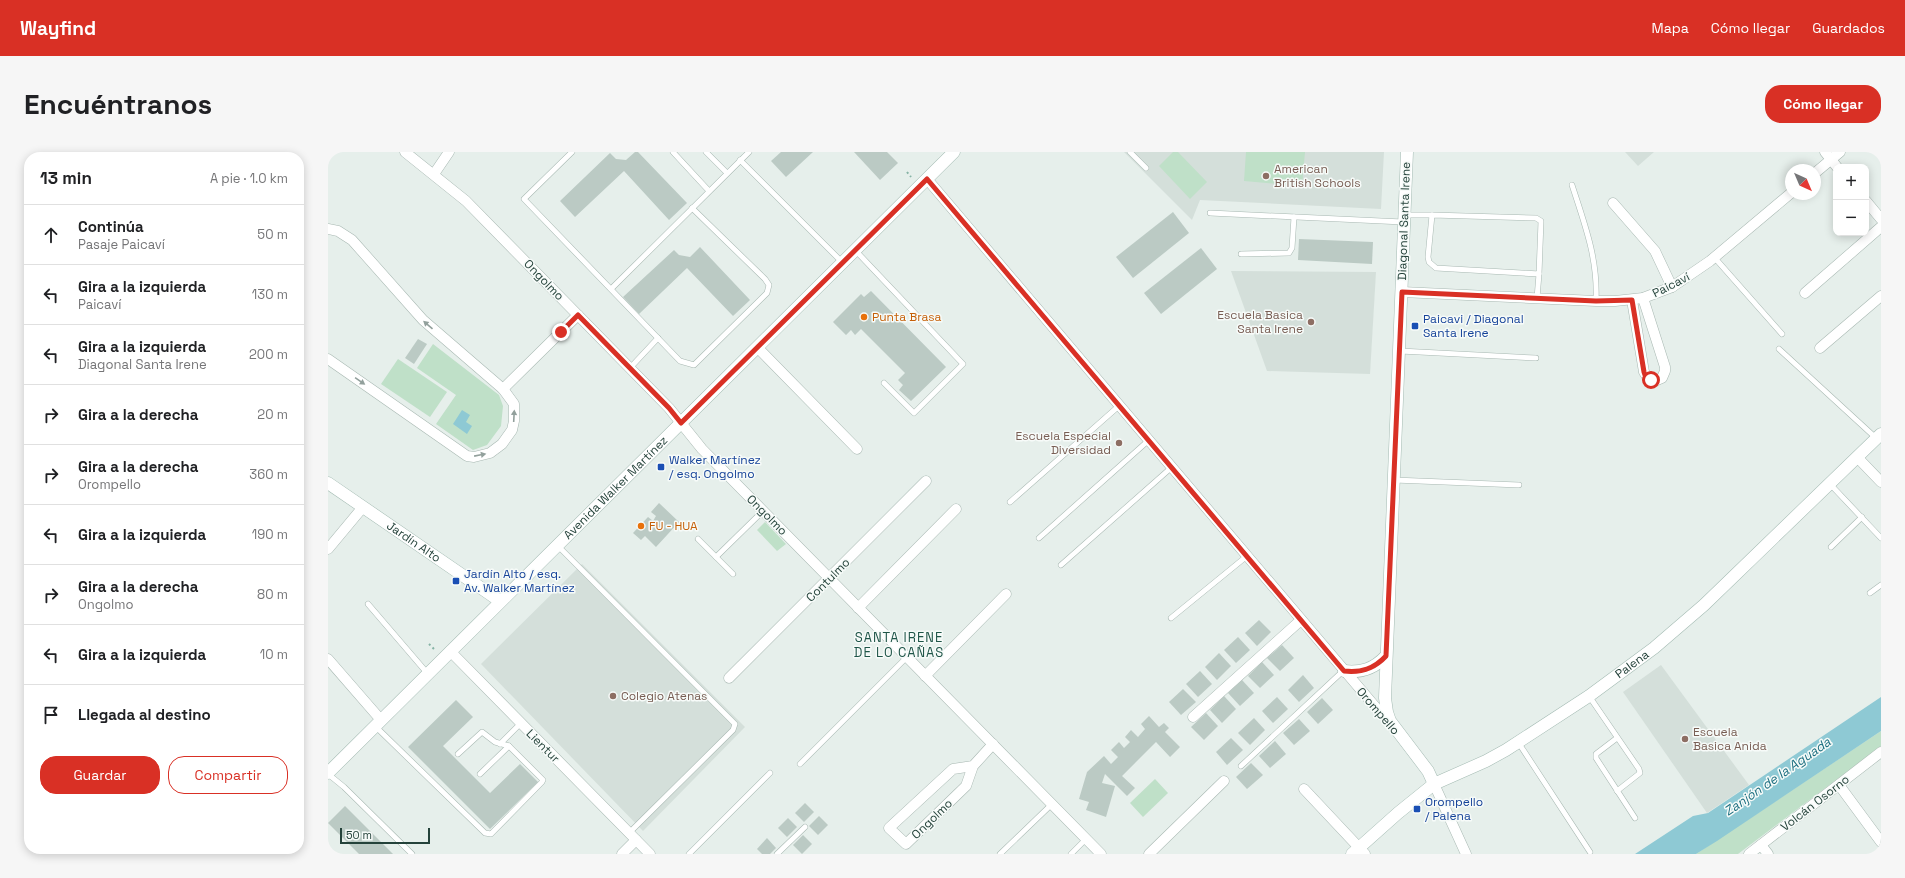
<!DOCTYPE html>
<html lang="es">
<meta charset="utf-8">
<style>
:root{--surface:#fff;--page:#f6f6f6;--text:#202124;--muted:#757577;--line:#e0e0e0;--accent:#d93025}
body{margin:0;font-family:"Space Grotesk",sans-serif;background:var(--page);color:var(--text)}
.controls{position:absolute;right:12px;top:12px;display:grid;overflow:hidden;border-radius:8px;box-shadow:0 2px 10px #0003}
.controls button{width:36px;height:36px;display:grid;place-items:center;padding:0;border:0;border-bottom:1px solid var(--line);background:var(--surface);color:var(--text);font:20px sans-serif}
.compass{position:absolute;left:1457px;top:12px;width:36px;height:36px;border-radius:50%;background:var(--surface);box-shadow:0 2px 10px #0003;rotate:136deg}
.scale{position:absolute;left:12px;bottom:10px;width:90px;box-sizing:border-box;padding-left:4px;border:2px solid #24423a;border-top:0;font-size:11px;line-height:14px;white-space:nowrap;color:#24423a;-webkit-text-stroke:3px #f7fbf9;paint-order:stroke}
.stop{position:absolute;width:12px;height:12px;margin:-9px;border:3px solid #d93025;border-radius:50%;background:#fff}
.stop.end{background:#d93025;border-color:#fff;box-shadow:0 1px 4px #0008}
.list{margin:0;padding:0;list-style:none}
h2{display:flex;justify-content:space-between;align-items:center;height:52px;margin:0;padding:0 16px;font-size:17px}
h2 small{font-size:13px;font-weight:400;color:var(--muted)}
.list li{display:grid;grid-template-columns:26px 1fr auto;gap:12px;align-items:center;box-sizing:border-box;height:60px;padding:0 16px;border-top:1px solid var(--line)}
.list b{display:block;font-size:15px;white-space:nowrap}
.list p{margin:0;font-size:13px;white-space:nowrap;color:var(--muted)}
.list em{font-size:13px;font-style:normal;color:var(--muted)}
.actions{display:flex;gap:8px;padding:12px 16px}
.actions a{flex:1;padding:9px 0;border:1px solid var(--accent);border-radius:16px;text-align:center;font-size:14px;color:var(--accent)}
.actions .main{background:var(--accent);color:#fff}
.icon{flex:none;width:22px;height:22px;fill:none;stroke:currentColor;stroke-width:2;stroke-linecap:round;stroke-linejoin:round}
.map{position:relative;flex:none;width:1553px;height:702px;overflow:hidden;border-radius:16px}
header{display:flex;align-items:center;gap:24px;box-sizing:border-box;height:56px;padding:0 20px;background:var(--accent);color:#fff}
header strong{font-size:19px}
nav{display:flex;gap:22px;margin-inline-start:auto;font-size:14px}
.intro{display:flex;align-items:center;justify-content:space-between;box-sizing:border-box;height:96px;padding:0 24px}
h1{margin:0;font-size:28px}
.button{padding:10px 18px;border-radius:16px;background:var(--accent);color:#fff;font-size:14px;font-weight:700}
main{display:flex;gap:24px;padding:0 24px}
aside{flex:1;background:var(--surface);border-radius:16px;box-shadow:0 2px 10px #0003}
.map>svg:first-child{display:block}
.built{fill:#d4dfda}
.green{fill:#bfe0c8}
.water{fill:#8ec9d4}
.building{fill:#bbcac4}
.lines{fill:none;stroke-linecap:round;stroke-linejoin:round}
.lane-casing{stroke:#a8b8b2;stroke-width:6}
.street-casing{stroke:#a8b8b2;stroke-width:11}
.secondary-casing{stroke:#a4bbb3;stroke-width:13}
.path{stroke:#86b3a5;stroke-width:2;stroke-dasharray:2 3;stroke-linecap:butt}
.lane{stroke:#fff;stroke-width:5}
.street{stroke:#fff;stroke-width:10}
.secondary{stroke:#fff;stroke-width:12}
.oneway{fill:#92a09c}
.route{stroke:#d93025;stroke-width:5}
.education-dot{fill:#8d6e63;stroke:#f7fbf9;stroke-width:1.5}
.food-dot{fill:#e8710a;stroke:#f7fbf9;stroke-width:1.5}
.transit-dot{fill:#1a4fb4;stroke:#f7fbf9;stroke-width:1.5}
.labels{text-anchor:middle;stroke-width:3;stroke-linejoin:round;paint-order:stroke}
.education-label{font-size:12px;fill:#785e54;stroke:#f7fbf9;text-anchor:start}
.street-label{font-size:12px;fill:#24423a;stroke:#f7fbf9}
.food-label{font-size:12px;fill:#c56008;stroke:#f7fbf9;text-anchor:start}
.transit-label{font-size:12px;fill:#164399;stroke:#f7fbf9;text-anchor:start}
.neighbourhood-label{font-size:13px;letter-spacing:1px;fill:#1f5548;stroke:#f7fbf9}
.water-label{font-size:13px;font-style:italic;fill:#1c6f80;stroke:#f7fbf9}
</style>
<header>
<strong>Wayfind</strong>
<nav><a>Mapa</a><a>Cómo llegar</a><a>Guardados</a></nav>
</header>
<div class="intro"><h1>Encuéntranos</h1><a class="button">Cómo llegar</a></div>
<main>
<aside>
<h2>13 min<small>A pie · 1.0 km</small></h2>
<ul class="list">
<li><svg class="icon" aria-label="ahead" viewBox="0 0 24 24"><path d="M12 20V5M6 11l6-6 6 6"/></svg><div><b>Continúa</b><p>Pasaje Paicaví</p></div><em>50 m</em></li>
<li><svg class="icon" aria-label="left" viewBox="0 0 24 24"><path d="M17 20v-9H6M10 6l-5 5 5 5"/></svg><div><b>Gira a la izquierda</b><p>Paicaví</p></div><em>130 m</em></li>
<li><svg class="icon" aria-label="left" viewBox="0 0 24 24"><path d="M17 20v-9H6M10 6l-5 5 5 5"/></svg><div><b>Gira a la izquierda</b><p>Diagonal Santa Irene</p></div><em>200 m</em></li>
<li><svg class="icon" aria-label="right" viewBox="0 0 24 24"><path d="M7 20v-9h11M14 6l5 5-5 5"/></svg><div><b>Gira a la derecha</b></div><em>20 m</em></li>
<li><svg class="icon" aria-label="right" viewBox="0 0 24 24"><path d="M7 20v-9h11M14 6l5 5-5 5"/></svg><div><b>Gira a la derecha</b><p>Orompello</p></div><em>360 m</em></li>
<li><svg class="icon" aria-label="left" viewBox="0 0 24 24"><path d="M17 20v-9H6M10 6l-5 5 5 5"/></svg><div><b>Gira a la izquierda</b></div><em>190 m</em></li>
<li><svg class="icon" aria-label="right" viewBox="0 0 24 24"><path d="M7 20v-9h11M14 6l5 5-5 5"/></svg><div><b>Gira a la derecha</b><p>Ongolmo</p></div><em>80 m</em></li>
<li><svg class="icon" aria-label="left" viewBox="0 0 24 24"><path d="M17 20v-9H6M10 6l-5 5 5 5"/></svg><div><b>Gira a la izquierda</b></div><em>10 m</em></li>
<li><svg class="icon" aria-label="arrive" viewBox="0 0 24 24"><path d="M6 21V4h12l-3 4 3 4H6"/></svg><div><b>Llegada al destino</b></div></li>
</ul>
<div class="actions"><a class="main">Guardar</a><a>Compartir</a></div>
</aside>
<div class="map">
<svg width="1553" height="702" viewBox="0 0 1553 702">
<rect width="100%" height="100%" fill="#e6efeb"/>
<g class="built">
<polygon points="796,0 1056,0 1053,57 872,48 864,68"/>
<polygon points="1297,0 1326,0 1310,14"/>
<polygon points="903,119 1048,120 1042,222 939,219"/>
<polygon points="254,412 417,575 315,679 153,512"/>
<polygon points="1333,513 1421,633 1379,661 1295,540"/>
</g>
<g class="green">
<polygon points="845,0 850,0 879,30 862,47 831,14"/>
<polygon points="918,0 977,0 974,34 916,29"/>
<polygon points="105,192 171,243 175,254 173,274 159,293 145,298 108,272 128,243 89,216"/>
<polygon points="70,207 119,240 102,265 53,232"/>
<polygon points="437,370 458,392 449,399 429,378"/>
<polygon points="1553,579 1553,594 1410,702 1368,702"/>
<polygon points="827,627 840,641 815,665 802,651"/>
</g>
<g class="water">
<polygon points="134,258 142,263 138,270 144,274 139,282 125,272"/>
<polygon points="1553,545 1553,579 1389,689 1368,702 1307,702 1365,664 1380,661"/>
</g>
<g class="building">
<polygon points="307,0 310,0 359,51 341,68 296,19 247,65 232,49 282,1 288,7 298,8"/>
<polygon points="453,0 485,0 458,25 443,9"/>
<polygon points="526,0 559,0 570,11 552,28"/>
<polygon points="845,60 861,81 805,126 788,105"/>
<polygon points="971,87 1045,90 1044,112 970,108"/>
<polygon points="372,95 422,148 405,164 359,116 311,162 295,145 346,98 351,103 362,105"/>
<polygon points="873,96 889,117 833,162 816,141"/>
<polygon points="543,139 618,215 583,249 571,238 575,233 570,228 577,221 533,177 527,183 523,178 518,183 505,170 533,142 536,145"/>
<polygon points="90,187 99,192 86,212 77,206"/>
<polygon points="331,351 351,370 328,395 317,384 313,388 305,381 320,365 325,369 328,364 323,360"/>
<polygon points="931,468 943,480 929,494 917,481"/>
<polygon points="910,485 922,498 908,511 896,498"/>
<polygon points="954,493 966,506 952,519 939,506"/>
<polygon points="891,501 903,514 889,528 877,515"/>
<polygon points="934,510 946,523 932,536 920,524"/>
<polygon points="872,519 884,532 870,545 858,532"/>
<polygon points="975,523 986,536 971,550 960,538"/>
<polygon points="914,528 926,541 912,554 900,541"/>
<polygon points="855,537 868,550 853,563 841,550"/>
<polygon points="896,544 908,557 894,571 882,558"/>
<polygon points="949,545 960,557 945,571 934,559"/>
<polygon points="994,546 1005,558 990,572 979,560"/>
<polygon points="128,548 145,565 115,594 162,641 192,612 210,630 162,677 80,595"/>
<polygon points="878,561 890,574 876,588 863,575"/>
<polygon points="821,564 831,575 836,571 841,576 837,580 852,595 842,605 828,590 794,624 807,636 799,644 777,622 774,631 787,634 778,665 758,658 761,650 751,647 759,620 776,604 783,612 790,605 783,598 791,590 796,596 802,590 797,585 803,578 810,585 817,577 813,572"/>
<polygon points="926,566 937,578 922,593 910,581"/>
<polygon points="971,567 982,579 966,593 955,581"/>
<polygon points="903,586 915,598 899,613 888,600"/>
<polygon points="947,589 958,602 942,616 931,604"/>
<polygon points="923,611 935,623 919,637 908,625"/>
<polygon points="477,651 486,660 476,670 467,661"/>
<polygon points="17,654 65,702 31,702 0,671"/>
<polygon points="491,664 500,673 490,683 481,674"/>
<polygon points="460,666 469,675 459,685 450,676"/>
<polygon points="475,683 484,692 474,702 465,693"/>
<polygon points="439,686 448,696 442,702 434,702 429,697"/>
</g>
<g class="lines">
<g class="lane-casing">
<g id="lane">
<polyline points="244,0 196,47 352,209 366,213 439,141 441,133 437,127 364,56"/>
<polyline points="345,0 381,39"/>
<polyline points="378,0 399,21"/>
<polyline points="802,0 818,16"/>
<polyline points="412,8 515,111"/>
<path d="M1244 33C1257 73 1270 107 1268 149"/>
<polyline points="882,61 1075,70"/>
<polyline points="1077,63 1104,63"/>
<polygon points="1104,63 1208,66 1213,69 1211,122 1108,116 1101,110 1100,105"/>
<polyline points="527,98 635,212 586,261 556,231"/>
<polyline points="913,102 961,101 964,96 966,65"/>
<polyline points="1386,105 1454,182"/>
<polyline points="283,137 421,0"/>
<polyline points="1209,146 1211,122"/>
<polyline points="1451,197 1548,286"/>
<polyline points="1072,199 1208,206"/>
<polyline points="302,216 330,186"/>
<polyline points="1066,328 1191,333"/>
<polyline points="1502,332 1553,386"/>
<polyline points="682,350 792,253"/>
<polyline points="711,386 821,288"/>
<polyline points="370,387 405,422"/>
<polyline points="230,394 407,572 405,578 301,681"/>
<polyline points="1503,395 1534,365"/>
<polyline points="388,405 435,359"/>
<polyline points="733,413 844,315"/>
<polyline points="1542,441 1553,433"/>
<polyline points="40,452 100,522"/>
<polyline points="843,466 919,404"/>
<polyline points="1261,544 1311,617 1312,621 1289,639"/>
<polyline points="47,574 157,681 163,682 214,630 215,628 181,594 167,590 154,580 130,602"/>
<polyline points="1289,586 1268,602 1268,606 1307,666"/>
<polyline points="1190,590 1262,700"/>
<polyline points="172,592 193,571"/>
<polyline points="472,612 579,505"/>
<polyline points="913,614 1015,519"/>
<polyline points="0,622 16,635 84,702"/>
<polyline points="152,622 181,594"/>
<polyline points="361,702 442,621"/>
<polyline points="449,702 477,675"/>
<polyline points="672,702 724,652"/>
<polyline points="743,702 758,687"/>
</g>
</g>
<g class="street-casing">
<g id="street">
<polyline points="77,0 138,49 341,256 374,297 773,702"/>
<polyline points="1497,0 1509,15"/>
<polyline points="1487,21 1512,0"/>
<polyline points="106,22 121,0"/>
<polyline points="599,27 1050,558 1062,569"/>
<polyline points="1538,49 1553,67"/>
<polyline points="1285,51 1327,99 1344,135"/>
<polyline points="0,77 10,79 24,88 95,168 175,237 186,252 186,269 184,278 174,292 162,301 146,305 139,304 0,207"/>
<polyline points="1074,140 1268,149 1287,149 1315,146 1344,135 1382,109 1463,41"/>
<polyline points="1477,141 1553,75"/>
<polyline points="1304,148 1316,220 1320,226 1327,229 1334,226 1337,219 1337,215 1315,146"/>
<polyline points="429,195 529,297"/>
<polyline points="1492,196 1553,144"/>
<polyline points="175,237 250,163"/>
<polyline points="1529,305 1553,330"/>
<polyline points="0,397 35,355"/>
<polyline points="530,456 628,357"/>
<polyline points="122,499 322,702"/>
<polyline points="0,507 53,568"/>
<polyline points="597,524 678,442"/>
<polyline points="401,526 598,329"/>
<polyline points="865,565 973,468"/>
<polyline points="645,614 625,617 561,676 578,692 638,634 645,614 665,592"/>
<polyline points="1106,632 1138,702"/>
<polyline points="1511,633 1553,690"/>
<polyline points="976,637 1037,702"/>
<polyline points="1433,693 1440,702"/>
<polyline points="294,702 308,688"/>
<polyline points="821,702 896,629"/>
<polyline points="1421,702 1553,600"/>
</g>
</g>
<g class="secondary-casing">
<g id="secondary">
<polyline points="1079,0 1057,546 1059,560 1062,569 1100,619 1106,632"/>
<path id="s1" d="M0 331 172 449"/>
<path d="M1016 519C1033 521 1046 517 1058 504"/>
<path id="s2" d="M0 621 626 0"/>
<path id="s3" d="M1024 702 1070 661 1106 632 1158 609 1178 598 1261 544 1326 496 1376 453 1553 282"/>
</g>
</g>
<g class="path">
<polyline points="579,20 583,25"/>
<polyline points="101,492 107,498"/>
</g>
<use href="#lane" class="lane"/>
<use href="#street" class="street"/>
<use href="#secondary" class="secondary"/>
</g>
<defs><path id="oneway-solid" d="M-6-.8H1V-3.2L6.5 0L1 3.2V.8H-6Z"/></defs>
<g class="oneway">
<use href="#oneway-solid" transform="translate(100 173) rotate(-139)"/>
<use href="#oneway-solid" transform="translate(32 229) rotate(35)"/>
<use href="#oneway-solid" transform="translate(186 264) rotate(-87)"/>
<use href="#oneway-solid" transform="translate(152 303) rotate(-11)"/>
</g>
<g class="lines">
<path class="route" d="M233 180 250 163 341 256 353 271 599 27 1016 519C1033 521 1046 517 1058 504L1074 140 1268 149 1304 148 1316 220 1317 223 1323 228"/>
</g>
<g class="education-dot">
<circle cx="938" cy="24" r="4"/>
<circle cx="983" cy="170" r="4"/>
<circle cx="791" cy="291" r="4"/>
<circle cx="285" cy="544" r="4"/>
<circle cx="1357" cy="587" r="4"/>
</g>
<g class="food-dot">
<circle cx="536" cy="165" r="4"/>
<circle cx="313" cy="374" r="4"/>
</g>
<g class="transit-dot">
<rect x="1083" y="170" width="8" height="8" rx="2"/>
<rect x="329" y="311" width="8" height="8" rx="2"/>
<rect x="124" y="425" width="8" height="8" rx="2"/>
<rect x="1085" y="653" width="8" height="8" rx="2"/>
</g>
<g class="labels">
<g class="education-label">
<text x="946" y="21">American<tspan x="946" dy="14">British Schools</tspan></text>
<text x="975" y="167" text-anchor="end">Escuela Basica<tspan x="975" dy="14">Santa Irene</tspan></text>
<text x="783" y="288" text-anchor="end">Escuela Especial<tspan x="783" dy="14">Diversidad</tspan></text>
<text x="293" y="548">Colegio Atenas</text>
<text x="1365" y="584">Escuela<tspan x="1365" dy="14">Basica Anida</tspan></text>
</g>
<g class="street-label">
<text transform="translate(1076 69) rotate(-88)" y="4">Diagonal Santa Irene</text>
<text transform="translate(216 128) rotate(46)" y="4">Ongolmo</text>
<text transform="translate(1343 133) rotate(-27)" y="4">Paicaví</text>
<text dy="4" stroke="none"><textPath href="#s2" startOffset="405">Avenida Walker Martínez</textPath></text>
<text transform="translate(439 363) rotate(45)" y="4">Ongolmo</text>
<text dy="4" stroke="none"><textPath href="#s1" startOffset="104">Jardín Alto</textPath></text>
<text transform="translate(500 428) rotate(-45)" y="4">Contulmo</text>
<text dy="4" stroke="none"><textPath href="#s3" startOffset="340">Palena</textPath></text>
<text transform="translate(1050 559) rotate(49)" y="4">Orompello</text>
<text transform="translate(215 594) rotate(45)" y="4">Lientur</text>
<text transform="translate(1487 651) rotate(-38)" y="4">Volcán Osorno</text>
<text transform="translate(604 667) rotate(-44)" y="4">Ongolmo</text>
</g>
<g class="food-label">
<text x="544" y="169">Punta Brasa</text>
<text x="321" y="378">FU - HUA</text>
</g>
<g class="transit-label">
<text x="1095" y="171">Paicavi / Diagonal<tspan x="1095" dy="14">Santa Irene</tspan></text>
<text x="341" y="312">Walker Martínez<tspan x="341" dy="14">/ esq. Ongolmo</tspan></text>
<text x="136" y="426">Jardín Alto / esq.<tspan x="136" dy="14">Av. Walker Martínez</tspan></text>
<text x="1097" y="654">Orompello<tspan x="1097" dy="14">/ Palena</tspan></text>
</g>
<g class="neighbourhood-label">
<text x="571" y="490">SANTA IRENE<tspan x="571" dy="15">DE LO CAÑAS</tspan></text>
</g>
<g class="water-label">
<text transform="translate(1449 624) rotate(-35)" y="5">Zanjón de la Aguada</text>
</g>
</g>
</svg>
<div class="controls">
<button>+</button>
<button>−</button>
</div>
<svg class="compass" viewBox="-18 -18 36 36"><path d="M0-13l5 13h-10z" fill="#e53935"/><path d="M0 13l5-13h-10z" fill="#757577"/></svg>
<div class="scale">50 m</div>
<div class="stop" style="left:1323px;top:228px"></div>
<div class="stop end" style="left:233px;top:180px"></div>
</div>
</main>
